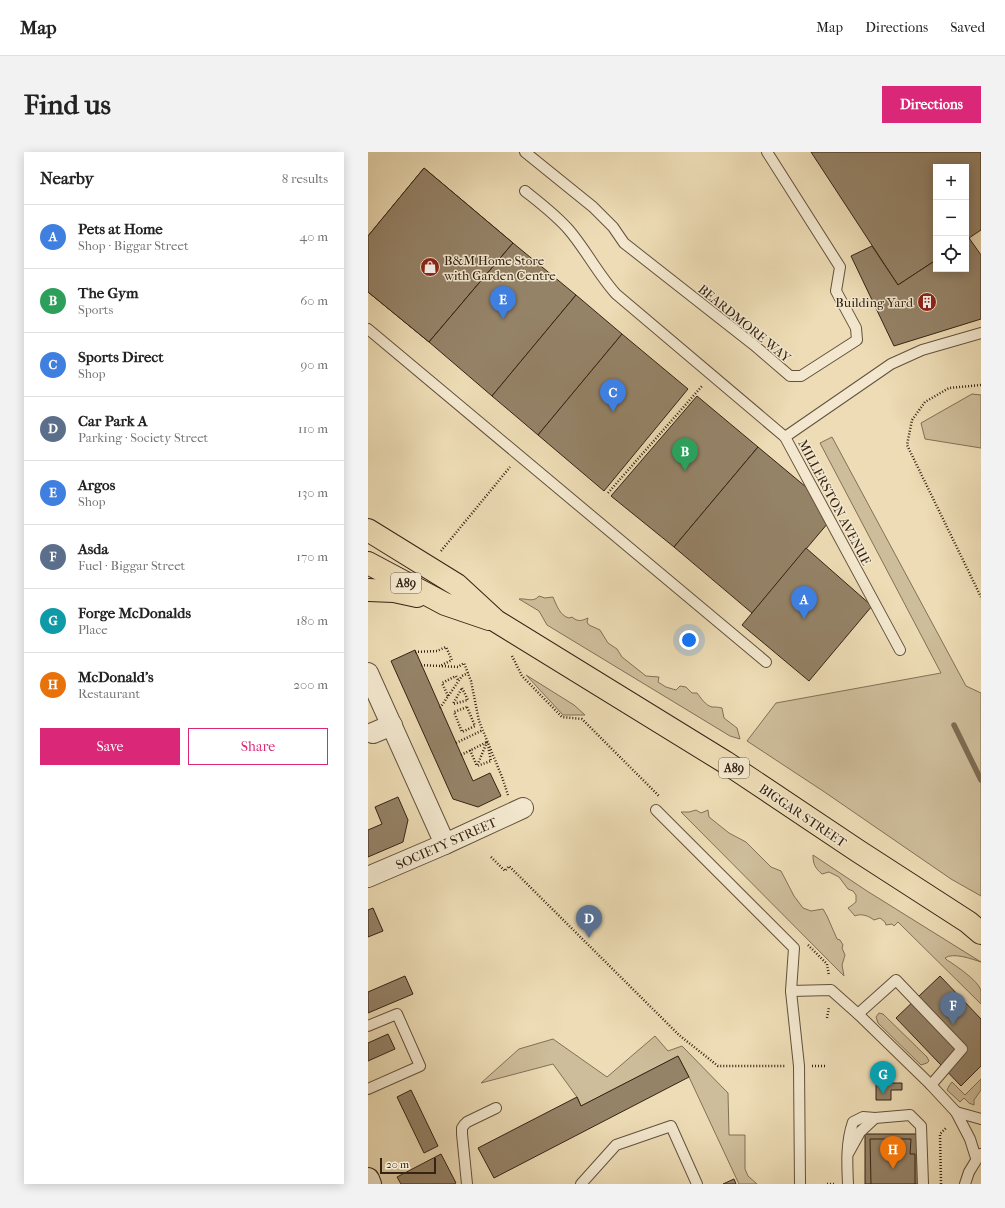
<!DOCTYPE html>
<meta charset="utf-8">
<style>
:root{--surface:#fff;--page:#f2f2f2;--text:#222;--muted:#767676;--line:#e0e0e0;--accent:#db2777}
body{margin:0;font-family:"IM FELL French Canon",serif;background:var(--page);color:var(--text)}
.controls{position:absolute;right:12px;top:12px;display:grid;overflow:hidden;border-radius:0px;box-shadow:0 2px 10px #0003}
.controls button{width:36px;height:36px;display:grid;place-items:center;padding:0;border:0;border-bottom:1px solid var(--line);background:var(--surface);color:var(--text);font:20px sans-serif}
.scale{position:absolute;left:12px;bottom:10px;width:56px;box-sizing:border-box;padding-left:4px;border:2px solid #352314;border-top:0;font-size:11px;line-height:14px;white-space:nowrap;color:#352314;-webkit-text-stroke:3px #f3e8cf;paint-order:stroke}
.you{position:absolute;left:321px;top:488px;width:14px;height:14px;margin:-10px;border:3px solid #fff;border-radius:50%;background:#1a73e8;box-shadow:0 0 0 6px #1a73e833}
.badge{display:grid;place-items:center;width:26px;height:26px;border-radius:50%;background:var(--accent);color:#fff;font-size:13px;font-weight:700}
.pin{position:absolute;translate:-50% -33px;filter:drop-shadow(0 1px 2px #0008)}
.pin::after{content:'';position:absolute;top:21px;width:14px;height:12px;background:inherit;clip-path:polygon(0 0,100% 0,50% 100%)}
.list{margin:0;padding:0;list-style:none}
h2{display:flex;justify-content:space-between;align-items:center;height:52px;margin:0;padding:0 16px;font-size:17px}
h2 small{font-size:13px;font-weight:400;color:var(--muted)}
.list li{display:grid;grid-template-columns:26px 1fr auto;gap:12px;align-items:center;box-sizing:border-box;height:64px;padding:0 16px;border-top:1px solid var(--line)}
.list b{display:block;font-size:15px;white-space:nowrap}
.list p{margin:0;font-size:13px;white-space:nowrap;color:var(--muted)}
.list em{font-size:13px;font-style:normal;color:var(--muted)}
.actions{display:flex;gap:8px;padding:12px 16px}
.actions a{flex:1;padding:9px 0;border:1px solid var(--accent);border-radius:0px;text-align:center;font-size:14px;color:var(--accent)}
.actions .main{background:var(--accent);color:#fff}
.icon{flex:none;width:22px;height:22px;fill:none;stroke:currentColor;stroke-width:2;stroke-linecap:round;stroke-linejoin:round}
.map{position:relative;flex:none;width:613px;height:1032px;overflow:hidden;border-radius:0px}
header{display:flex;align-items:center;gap:24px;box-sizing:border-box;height:56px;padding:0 20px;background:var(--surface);border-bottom:1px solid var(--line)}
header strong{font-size:19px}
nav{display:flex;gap:22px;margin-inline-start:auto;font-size:14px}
.intro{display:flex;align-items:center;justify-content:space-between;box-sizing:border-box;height:96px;padding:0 24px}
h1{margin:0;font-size:28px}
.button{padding:10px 18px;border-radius:0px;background:var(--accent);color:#fff;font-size:14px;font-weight:700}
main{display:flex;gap:24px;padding:0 24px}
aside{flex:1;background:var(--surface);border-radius:0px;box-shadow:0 2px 10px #0003}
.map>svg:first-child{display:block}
.green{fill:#cebd9a;stroke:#827057}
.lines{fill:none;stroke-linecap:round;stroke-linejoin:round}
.stream{stroke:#7e6c54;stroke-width:5.5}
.building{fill:#958368;stroke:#352314}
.lane-casing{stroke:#63513c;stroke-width:12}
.street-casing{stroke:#63513c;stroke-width:22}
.secondary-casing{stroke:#352314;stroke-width:24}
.primary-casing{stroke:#352314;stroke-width:24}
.path{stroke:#352314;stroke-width:2.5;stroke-dasharray:1 2;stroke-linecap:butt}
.lane{stroke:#f3e8cf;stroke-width:10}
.street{stroke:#f3e8cf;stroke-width:20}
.secondary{stroke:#f3e8cf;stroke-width:22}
.primary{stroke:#eddcb5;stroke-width:22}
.labels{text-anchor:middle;stroke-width:3;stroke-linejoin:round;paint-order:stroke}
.shield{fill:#f3e8cf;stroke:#6e5e4c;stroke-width:1}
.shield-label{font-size:12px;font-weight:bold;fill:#352314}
.poi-label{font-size:13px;fill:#352314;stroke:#f3e8cf;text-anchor:start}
.street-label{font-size:13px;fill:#352314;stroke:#f3e8cf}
</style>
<header>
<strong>Map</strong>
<nav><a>Map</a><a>Directions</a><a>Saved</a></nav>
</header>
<div class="intro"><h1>Find us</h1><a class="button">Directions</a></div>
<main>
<aside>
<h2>Nearby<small>8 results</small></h2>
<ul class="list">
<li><span class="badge" style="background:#3f7fe0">A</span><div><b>Pets at Home</b><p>Shop · Biggar Street</p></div><em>40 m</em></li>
<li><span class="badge" style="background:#2e9e5b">B</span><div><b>The Gym</b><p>Sports</p></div><em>60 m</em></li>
<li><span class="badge" style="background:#3f7fe0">C</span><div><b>Sports Direct</b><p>Shop</p></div><em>90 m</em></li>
<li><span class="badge" style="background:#5c6f8a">D</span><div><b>Car Park A</b><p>Parking · Society Street</p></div><em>110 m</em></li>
<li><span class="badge" style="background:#3f7fe0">E</span><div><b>Argos</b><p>Shop</p></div><em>130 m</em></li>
<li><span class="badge" style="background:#5c6f8a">F</span><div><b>Asda</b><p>Fuel · Biggar Street</p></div><em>170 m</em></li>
<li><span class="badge" style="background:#0f9aa8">G</span><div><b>Forge McDonalds</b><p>Place</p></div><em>180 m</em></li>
<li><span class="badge" style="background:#e8710a">H</span><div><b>McDonald's</b><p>Restaurant</p></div><em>200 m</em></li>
</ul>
<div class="actions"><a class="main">Save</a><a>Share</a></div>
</aside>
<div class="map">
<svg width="613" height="1032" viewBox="0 0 613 1032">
<rect width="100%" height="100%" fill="#eddcb5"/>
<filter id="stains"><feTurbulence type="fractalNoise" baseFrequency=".005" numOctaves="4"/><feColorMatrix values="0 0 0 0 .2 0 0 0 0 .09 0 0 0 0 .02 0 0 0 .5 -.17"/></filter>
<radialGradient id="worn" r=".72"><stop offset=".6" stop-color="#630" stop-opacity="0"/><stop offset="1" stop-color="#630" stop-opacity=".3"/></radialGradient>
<g class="green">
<polygon points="604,242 613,243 613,296 557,287 553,271"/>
<polygon points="464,285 598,534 613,541 613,744 583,727 455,639 379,589 408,551 573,521 452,291"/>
<path d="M171 444 177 446 185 445C188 452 192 464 201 466L204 465C210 470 213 469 220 466L219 470 221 473 232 478 240 491 249 497 254 505 278 524 291 525 290 530 298 535 308 538 312 534 318 535 324 541H329C333 546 337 553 344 555 347 555 350 555 354 556L356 566 369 576 372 587 362 584 179 473 171 459 151 447C159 446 165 451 171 444Z"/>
<polygon points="158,523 206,553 217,563 195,563"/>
<polygon points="328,658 333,661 340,658 341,665 361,681 378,690 403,715 413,719 426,744 435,756 443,759 455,757 459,764 469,787 472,788 475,793 474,796 477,803 474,813 476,824 313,660 321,660"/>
<path d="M445 703 499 739 613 810C604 807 585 800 577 806L579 808C587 813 611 829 613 839 613 842 613 848 613 852L530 770 526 774 524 772 518 773 517 770 512 766 506 768C501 764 493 761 487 764L480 756 483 754 488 750V743L485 739 480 737 471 725 461 720 454 722C447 716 445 712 445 703Z"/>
<polygon points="511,861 515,862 559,905 561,909 559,911 553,913 510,871 508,865"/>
<polygon points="287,884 300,899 314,894 360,941 361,983 377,983 377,1017 380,1024 389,1032 371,1032 321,925 310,904 213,954 209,945 185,912 113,931 151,897 185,887 239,925"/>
<polygon points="613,927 613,938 606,948 606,953 601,951 596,946 592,950 579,938 581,934 584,930 597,943"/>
</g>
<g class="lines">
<polyline class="stream" points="586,573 613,628"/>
</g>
<g class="building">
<polygon points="443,0 613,0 613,78 598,88 598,15 568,15 568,108 530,133"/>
<polygon points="56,16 145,91 61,190 0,140 0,84"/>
<polygon points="56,16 145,91 61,190 0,140 0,84"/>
<polygon points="601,86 613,103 613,167 526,194 483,104 504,94 530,133 568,108 568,117 598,117 598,88"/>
<polygon points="145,91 208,143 124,244 61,190"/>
<polygon points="208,143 254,182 170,283 124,244"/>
<polygon points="254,182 320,237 236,339 170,283"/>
<polygon points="329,244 390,295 306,395 243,344"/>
<polygon points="390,295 444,340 460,371 384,461 306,395"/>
<polygon points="438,396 504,454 441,529 374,473"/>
<polygon points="47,498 105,629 122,621 133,644 110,655 85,647 23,509"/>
<polygon points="30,645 40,668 35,690 0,705 0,678 14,672 7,655"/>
<polygon points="5,756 15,779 0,785 0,758"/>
<polygon points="37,824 45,842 0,861 0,840"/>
<polygon points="572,824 613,867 613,914 593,934 528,866"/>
<polygon points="20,882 27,897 0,909 0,891"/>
<polygon points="310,904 321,925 126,1026 110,996 209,945 213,954"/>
<polygon points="508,931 534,931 534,938 523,938 523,948 508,948"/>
<polygon points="43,938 70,994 56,1001 29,945"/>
<polygon points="497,982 550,982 556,1032 497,1032"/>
<polygon points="502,987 543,987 542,1002 547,1002 547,1032 503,1032"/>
<polygon points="73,1002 88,1031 86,1032 33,1032 29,1025"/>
<polygon points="366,1027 368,1032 355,1032"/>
</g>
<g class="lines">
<g class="lane-casing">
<g id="lane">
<polyline points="157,0 225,55 245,75 256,91 386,193 422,224 433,224 489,188 488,176 468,139 472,115 399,0"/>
<path d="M157 39C172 51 188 63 201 78 218 98 230 122 248 142L417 285"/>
<polyline points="0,177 398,510"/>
<polyline points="532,498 417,285 523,212 554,198 613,181"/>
<polyline points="288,658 426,796 423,839 431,914 432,1032"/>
<polyline points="423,839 463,838 490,862 563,933 588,960 602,987 608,1006"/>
<polyline points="490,862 528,828 594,897 563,933"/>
<polyline points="0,874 29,862 52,914 0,937"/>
<polyline points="588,960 613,967"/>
<polyline points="481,1000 492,980 507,966"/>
<polyline points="99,1032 94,982 94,976 96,973 99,970 128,956"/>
<polyline points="213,1032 248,993 303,974 329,1032"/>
<path d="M480 1032C479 1011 478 990 485 970L495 965 507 966 542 963 553 974 555 1032"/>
<polyline points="597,1032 601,1020 612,1002"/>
</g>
</g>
<g class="street-casing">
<g id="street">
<polyline points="0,521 77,692"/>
<polyline points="5,581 24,573"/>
<polyline points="0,725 77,692 155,656"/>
</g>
</g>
<g class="secondary-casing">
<polyline id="secondary" points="0,1027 2,1032"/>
</g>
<g class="primary-casing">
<g id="primary">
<polyline points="0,378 89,433 128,469 357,610 490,699 600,770 613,781"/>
<polyline points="0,411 77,452 121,467"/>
<polyline points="0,438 26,439 49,444"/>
</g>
</g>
<g class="path">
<polyline points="613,233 581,236 557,250 544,268 539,293 613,445"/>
<polyline points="240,341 334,234"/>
<polyline points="73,399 142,315"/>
<polyline points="47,500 69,499 78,495 84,508 72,514"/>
<polyline points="144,504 154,524 194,565 214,567 291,644"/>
<polyline points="53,513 90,515 96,511 103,529 111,569 134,625 140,643"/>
<polygon points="94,536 100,548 85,552"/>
<polyline points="80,544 74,531 88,524 90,528"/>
<polygon points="99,555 107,574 94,580 86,560"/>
<polyline points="72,556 94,524 100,521"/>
<polyline points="119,590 109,614 123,609 120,594"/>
<polyline points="88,591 115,578"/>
<polyline points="102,598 109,614"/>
<polyline points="93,603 119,590"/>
<polyline points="123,705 137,719 141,714 311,883 350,914 417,914"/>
<polyline points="440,793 459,812 461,824"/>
<polyline points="459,866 461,855"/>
<polyline points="444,914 459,914"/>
<polyline points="459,1032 467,1032"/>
<polyline points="573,1032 572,982 579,975"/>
</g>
<use href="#lane" class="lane"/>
<use href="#street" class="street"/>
<use href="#secondary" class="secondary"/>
<use href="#primary" class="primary"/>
</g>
<defs>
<g id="shop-disc" transform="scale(1)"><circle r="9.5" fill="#8f2418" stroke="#f3e8cf"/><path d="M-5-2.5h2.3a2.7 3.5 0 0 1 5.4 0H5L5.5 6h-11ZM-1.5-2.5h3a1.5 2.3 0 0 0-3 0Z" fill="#fff"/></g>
<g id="building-disc" transform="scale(1)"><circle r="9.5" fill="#8f2418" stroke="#f3e8cf"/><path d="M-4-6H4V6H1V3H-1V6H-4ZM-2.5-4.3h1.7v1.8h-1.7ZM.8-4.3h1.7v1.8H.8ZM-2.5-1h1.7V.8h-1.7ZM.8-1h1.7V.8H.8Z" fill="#fff"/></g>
</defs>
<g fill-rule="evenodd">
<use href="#shop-disc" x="62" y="115"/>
<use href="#building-disc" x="559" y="150"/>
</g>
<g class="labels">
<g class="shield">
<rect x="23" y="421" width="30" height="20" rx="3"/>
<rect x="351" y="606" width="30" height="20" rx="3"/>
</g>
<g class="shield-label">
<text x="38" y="435">A89</text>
<text x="366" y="620">A89</text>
</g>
<g class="poi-label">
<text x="76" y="113">B&amp;M Home Store<tspan x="76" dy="15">with Garden Centre</tspan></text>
<text x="545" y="155" text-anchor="end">Building Yard</text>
</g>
<g class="street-label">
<text transform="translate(377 171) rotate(39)" y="5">BEARDMORE WAY</text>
<text transform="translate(467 350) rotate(62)" y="5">MILLERSTON AVENUE</text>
<text transform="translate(435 663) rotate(34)" y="5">BIGGAR STREET</text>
<text transform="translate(78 691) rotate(-24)" y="5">SOCIETY STREET</text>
</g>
</g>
<rect width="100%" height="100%" filter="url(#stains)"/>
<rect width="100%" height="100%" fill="url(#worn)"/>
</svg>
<div class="controls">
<button>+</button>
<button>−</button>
<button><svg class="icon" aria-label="locate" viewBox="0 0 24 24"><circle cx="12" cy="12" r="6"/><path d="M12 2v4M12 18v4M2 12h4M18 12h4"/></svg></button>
</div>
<div class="scale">20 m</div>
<div class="you"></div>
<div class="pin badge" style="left:436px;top:467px;background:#3f7fe0">A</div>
<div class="pin badge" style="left:317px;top:319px;background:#2e9e5b">B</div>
<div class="pin badge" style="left:245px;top:260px;background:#3f7fe0">C</div>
<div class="pin badge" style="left:221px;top:786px;background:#5c6f8a">D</div>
<div class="pin badge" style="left:135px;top:167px;background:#3f7fe0">E</div>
<div class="pin badge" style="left:585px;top:873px;background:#5c6f8a">F</div>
<div class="pin badge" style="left:515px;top:942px;background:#0f9aa8">G</div>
<div class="pin badge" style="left:525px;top:1017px;background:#e8710a">H</div>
</div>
</main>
